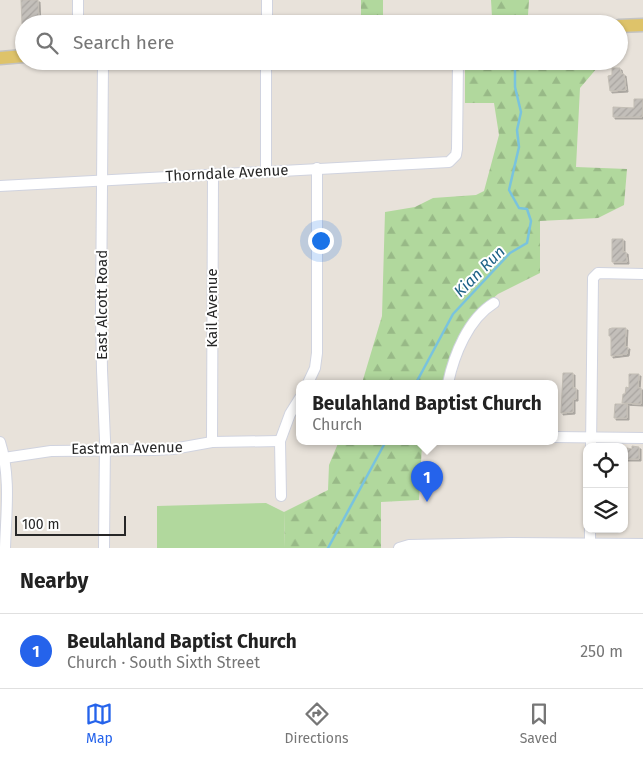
<!DOCTYPE html>
<meta charset="utf-8">
<style>
:root{--surface:#fff;--page:#f6f6f6;--text:#222;--muted:#767676;--line:#e0e0e0;--accent:#2563eb}
body{margin:0;font-family:"Fira Sans",sans-serif;background:var(--page);color:var(--text)}
.controls{position:absolute;right:15px;bottom:15px;display:grid;overflow:hidden;border-radius:10px;box-shadow:0 1px 4px #0004}
.controls button{width:45px;height:45px;display:grid;place-items:center;padding:0;border:0;border-bottom:1px solid var(--line);background:var(--surface);color:var(--text);font:25px sans-serif}
.scale{position:absolute;left:15px;bottom:12px;width:111px;box-sizing:border-box;padding-left:5px;border:2px solid #272727;border-top:0;font-size:14px;line-height:18px;white-space:nowrap;color:#272727;-webkit-text-stroke:4px #fff;paint-order:stroke}
.you{position:absolute;left:320px;top:240px;width:18px;height:18px;margin:-12px;border:4px solid #fff;border-radius:50%;background:#1a73e8;box-shadow:0 0 0 8px #1a73e833}
.badge{display:grid;place-items:center;width:32px;height:32px;border-radius:50%;background:var(--accent);color:#fff;font-size:16px;font-weight:700}
.pin{position:absolute;translate:-50% -41px;filter:drop-shadow(0 1px 2px #0008)}
.pin::after{content:'';position:absolute;top:26px;width:18px;height:15px;background:inherit;clip-path:polygon(0 0,100% 0,50% 100%)}
.popup{position:absolute;left:296px;top:380px;width:262px;height:65px;box-sizing:border-box;display:grid;place-content:center;border-radius:10px;background:var(--surface);filter:drop-shadow(0 1px 4px #0005);font-size:16px;white-space:nowrap;color:var(--muted)}
.popup b{font-size:19px;color:var(--text)}
.popup::after{content:'';position:absolute;left:50%;top:100%;margin-left:-10px;border:10px solid transparent;border-top-color:var(--surface)}
.list{margin:0;padding:0;list-style:none}
h2{display:flex;justify-content:space-between;align-items:center;height:65px;margin:0;padding:0 20px;font-size:21px}
h2 small{font-size:16px;font-weight:400;color:var(--muted)}
.list li{display:grid;grid-template-columns:32px 1fr auto;gap:15px;align-items:center;box-sizing:border-box;height:75px;padding:0 20px;border-top:1px solid var(--line)}
.list b{display:block;font-size:19px;white-space:nowrap}
.list p{margin:0;font-size:16px;white-space:nowrap;color:var(--muted)}
.list em{font-size:16px;font-style:normal;color:var(--muted)}
.icon{flex:none;width:28px;height:28px;fill:none;stroke:currentColor;stroke-width:2;stroke-linecap:round;stroke-linejoin:round}
.map{position:relative;flex:none;width:643px;height:548px;overflow:hidden}
.search{position:absolute;background:var(--surface);box-shadow:0 1px 4px #0004;left:15px;right:15px;top:15px;height:55px;display:flex;align-items:center;gap:12px;box-sizing:border-box;padding:0 18px;border-radius:28px;color:var(--muted);font-size:19px}
.sheet{height:140px;background:var(--surface)}
nav{display:flex;justify-content:space-around;align-items:center;box-sizing:border-box;height:70px;border-top:1px solid var(--line);background:var(--surface);font-size:14px;color:var(--muted)}
nav a{display:grid;justify-items:center;gap:2px}
nav .on{color:var(--accent)}
.map>svg:first-child{display:block}
.grass{fill:#b1d89d}
.forest{fill:url(#forest-firs)}
.lines{fill:none;stroke-linecap:round;stroke-linejoin:round}
.stream{stroke:#79c3de;stroke-width:2.5}
.building{fill:url(#building-hatch);stroke:#c3beb5;filter:url(#shadow)}
.minor-casing{stroke:#d0d3df;stroke-width:12}
.major-casing{stroke:#c3c3c3;stroke-width:15}
.minor{stroke:#fff;stroke-width:10}
.major{stroke:#dec36a;stroke-width:12}
.labels{text-anchor:middle;stroke-width:4;stroke-linejoin:round;paint-order:stroke}
.street-label{font-size:15px;fill:#272727;stroke:#fff}
.water-label{font-size:16px;font-style:italic;fill:#1d6186;stroke:#fff}
</style>
<div class="map">
<svg width="643" height="548" viewBox="0 0 643 548">
<defs>
<pattern id="forest-firs" width="22" height="20" patternUnits="userSpaceOnUse" patternTransform="scale(1.25)"><rect width="22" height="20" fill="#b1d89d"/><path d="M5 1l3.5 6h-7zM16 11l3.5 6h-7z" fill="#98b987"/></pattern>
<pattern id="building-hatch" width="6" height="6" patternUnits="userSpaceOnUse" patternTransform="scale(1.25)"><rect width="6" height="6" fill="#c3bfba"/><path d="M-1 1l2-2M0 6l6-6M5 7l2-2" fill="none" stroke="#a8a4a0"/></pattern>
<filter id="shadow"><feDropShadow dx="2" dy="2" stdDeviation="0" flood-color="#0004"/></filter>
</defs>
<rect width="100%" height="100%" fill="#e8e2da"/>
<polygon class="grass" points="266,503 284,512 285,548 157,548 157,506"/>
<g class="forest">
<polygon points="361,0 383,0 383,17 361,18"/>
<polygon points="491,0 529,0 528,15 492,17"/>
<polygon points="465,61 603,61 580,88 576,167 627,169 624,205 598,218 540,221 540,273 498,294 478,311 444,383 362,383 382,316 385,212 415,207 433,198 476,195 484,191 499,135 494,103 465,103"/>
<polygon points="339,441 424,441 422,444 419,500 381,502 381,548 285,548 284,512 328,490 329,465"/>
</g>
<g class="lines">
<g class="stream">
<polyline points="416,383 453,314 510,253 527,243 531,221 527,209 519,208 509,190 519,147 517,130 521,112 515,87 515,61"/>
<polyline points="328,548 386,441"/>
</g>
</g>
<g class="building">
<polygon points="21,0 38,0 39,24 22,24"/>
<polygon points="612,68 620,68 621,74 624,74 626,90 610,91 608,76 612,75"/>
<polygon points="634,99 643,99 642,117 613,117 613,107 634,108"/>
<polygon points="612,239 623,239 623,252 626,252 627,262 612,262"/>
<polygon points="612,328 626,328 625,347 628,347 627,354 611,356 611,336 609,336 609,329"/>
<polygon points="563,373 573,373 573,388 576,388 576,399 573,399 573,412 561,413"/>
<polygon points="629,374 639,374 638,388 641,388 641,404 622,403 623,394 625,394 626,387 629,388"/>
<polygon points="615,404 627,404 627,418 614,418"/>
<polygon points="632,446 639,447 639,459 624,459 624,452 627,452 627,448 632,449"/>
</g>
<g class="lines">
<g class="minor-casing">
<g id="minor">
<polyline points="78,24 78,0"/>
<polyline points="267,24 267,0"/>
<polyline points="103,61 101,312 102,370 105,440 104,548"/>
<polyline points="266,171 266,61"/>
<polyline points="0,186 449,162 456,155 457,149 458,61"/>
<polyline points="308,383 315,368 317,353 317,168"/>
<path d="M448 383C454 355 468 319 494 303"/>
<polyline points="554,437 643,438"/>
<path d="M0 442C11 476 6 514 5 548"/>
<polyline points="212,442 213,174"/>
<polyline points="591,447 593,278 598,273 643,274"/>
<polyline points="4,458 51,451 155,450 173,449 212,442 280,441"/>
<polyline points="281,496 280,441 290,414 300,398"/>
<polyline points="399,548 409,545 511,543 643,544"/>
<polyline points="590,548 590,529"/>
</g>
</g>
<g class="major-casing">
<g id="major">
<polyline points="619,26 643,25"/>
<polyline points="0,58 24,56"/>
</g>
</g>
<use href="#minor" class="minor"/>
<use href="#major" class="major"/>
</g>
<g class="labels">
<g class="street-label">
<text transform="translate(227 173) rotate(-3)" y="5">Thorndale Avenue</text>
<text transform="translate(102 305) rotate(-90)" y="5">East Alcott Road</text>
<text transform="translate(212 308) rotate(-90)" y="5">Kail Avenue</text>
<text transform="translate(127 448) rotate(-1)" y="5">Eastman Avenue</text>
</g>
<g class="water-label">
<text transform="translate(479 271) rotate(-45)" y="6">Kian Run</text>
</g>
</g>
</svg>
<div class="controls">
<button><svg class="icon" aria-label="locate" viewBox="0 0 24 24"><circle cx="12" cy="12" r="6"/><path d="M12 2v4M12 18v4M2 12h4M18 12h4"/></svg></button>
<button><svg class="icon" aria-label="layers" viewBox="0 0 24 24"><path d="M12 4l9 5-9 5-9-5zM3 14l9 5 9-5"/></svg></button>
</div>
<div class="scale">100 m</div>
<div class="you"></div>
<div class="pin badge" style="left:427px;top:502px">1</div>
<div class="popup"><b>Beulahland Baptist Church</b>Church</div>
<div class="search"><svg class="icon" aria-label="search" viewBox="0 0 24 24"><circle cx="10" cy="10" r="6"/><path d="M15 15l6 6"/></svg>Search here</div>
</div>
<section class="sheet">
<h2>Nearby<small></small></h2>
<ul class="list">
<li><span class="badge">1</span><div><b>Beulahland Baptist Church</b><p>Church · South Sixth Street</p></div><em>250 m</em></li>
</ul>
</section>
<nav>
<a class="on"><svg class="icon" aria-label="map" viewBox="0 0 24 24"><path d="M3 6l6-2 6 2 6-2v14l-6 2-6-2-6 2zM9 4v14M15 6v14"/></svg>Map</a>
<a><svg class="icon" aria-label="directions" viewBox="0 0 24 24"><path d="M12 3l9 9-9 9-9-9zM9 14v-3h6M13 9l2 2-2 2"/></svg>Directions</a>
<a><svg class="icon" aria-label="saved" viewBox="0 0 24 24"><path d="M7 4h10v16l-5-4-5 4z"/></svg>Saved</a>
</nav>
